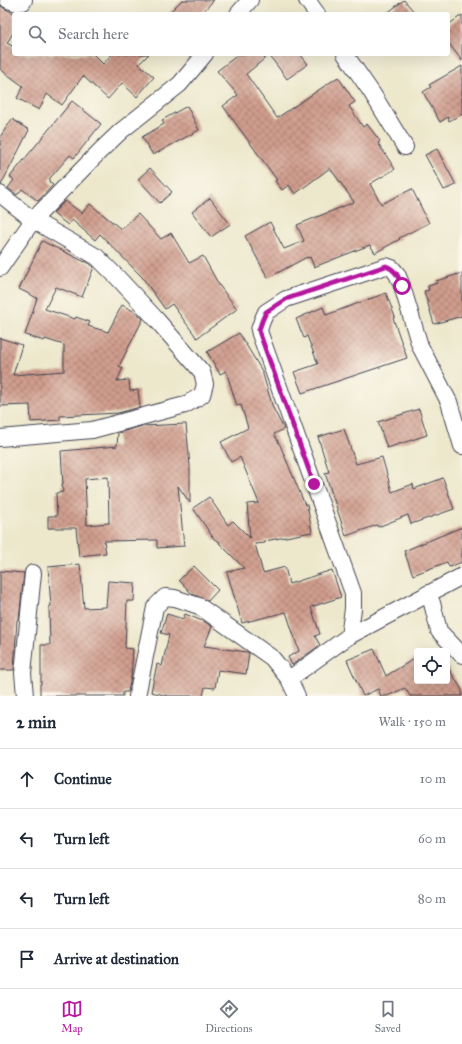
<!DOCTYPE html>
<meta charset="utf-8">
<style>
:root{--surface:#fff;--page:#f2f2f3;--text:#1f2937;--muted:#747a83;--line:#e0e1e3;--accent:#b5179e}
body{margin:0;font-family:"IM FELL Great Primer",serif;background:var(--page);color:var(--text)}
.controls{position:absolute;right:12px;bottom:12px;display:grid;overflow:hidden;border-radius:4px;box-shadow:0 4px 16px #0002}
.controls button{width:36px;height:36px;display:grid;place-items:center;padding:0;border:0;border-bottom:1px solid var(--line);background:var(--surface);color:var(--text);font:20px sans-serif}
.stop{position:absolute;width:12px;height:12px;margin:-9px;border:3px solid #b5179e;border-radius:50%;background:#fff}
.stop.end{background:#b5179e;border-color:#fff;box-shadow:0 1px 4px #0008}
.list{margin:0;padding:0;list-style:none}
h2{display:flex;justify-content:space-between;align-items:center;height:52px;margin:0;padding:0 16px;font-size:17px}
h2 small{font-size:13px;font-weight:400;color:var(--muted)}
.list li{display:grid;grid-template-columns:26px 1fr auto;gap:12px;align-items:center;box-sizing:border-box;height:60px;padding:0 16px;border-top:1px solid var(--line)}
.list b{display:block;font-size:15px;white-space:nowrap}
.list em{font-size:13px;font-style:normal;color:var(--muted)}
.icon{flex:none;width:22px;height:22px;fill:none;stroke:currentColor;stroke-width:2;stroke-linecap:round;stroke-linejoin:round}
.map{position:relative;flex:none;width:462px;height:696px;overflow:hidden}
.search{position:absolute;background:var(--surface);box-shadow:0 4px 16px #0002;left:12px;right:12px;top:12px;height:44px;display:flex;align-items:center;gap:10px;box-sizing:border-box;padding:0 14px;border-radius:4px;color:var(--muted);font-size:15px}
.sheet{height:292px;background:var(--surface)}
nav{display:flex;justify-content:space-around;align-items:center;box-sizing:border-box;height:56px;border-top:1px solid var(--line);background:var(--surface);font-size:11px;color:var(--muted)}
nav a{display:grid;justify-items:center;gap:2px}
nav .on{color:var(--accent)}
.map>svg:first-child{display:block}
.building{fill:url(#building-cross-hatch);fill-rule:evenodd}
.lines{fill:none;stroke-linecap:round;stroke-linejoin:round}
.street-casing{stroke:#404051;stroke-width:18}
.street{stroke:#fff;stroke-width:16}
.route{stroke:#b5179e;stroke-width:5}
</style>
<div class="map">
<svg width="462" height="696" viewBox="0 0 462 696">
<defs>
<pattern id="building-cross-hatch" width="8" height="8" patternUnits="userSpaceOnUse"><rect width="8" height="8" fill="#d09d8d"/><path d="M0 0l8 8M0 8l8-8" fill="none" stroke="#a88074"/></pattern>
</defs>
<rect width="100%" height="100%" fill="#fbf7ec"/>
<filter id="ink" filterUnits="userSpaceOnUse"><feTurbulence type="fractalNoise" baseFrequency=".025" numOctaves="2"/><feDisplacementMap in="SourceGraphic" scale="8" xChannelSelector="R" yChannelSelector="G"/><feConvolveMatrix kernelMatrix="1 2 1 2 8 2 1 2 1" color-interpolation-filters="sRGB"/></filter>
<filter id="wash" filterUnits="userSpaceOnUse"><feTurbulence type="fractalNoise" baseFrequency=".012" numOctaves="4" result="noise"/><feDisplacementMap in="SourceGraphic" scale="16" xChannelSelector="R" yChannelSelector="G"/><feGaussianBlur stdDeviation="0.9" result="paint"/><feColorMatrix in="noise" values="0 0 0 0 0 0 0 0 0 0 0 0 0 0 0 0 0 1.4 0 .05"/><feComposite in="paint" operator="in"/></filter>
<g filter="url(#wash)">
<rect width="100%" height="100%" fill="#ede8cc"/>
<g id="blocks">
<g class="building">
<polygon points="182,0 214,0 201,14 168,14"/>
<polygon points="404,0 416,14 386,14"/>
<polygon points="0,5 5,9 14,13 14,31 7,43 14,47 14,54 93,54 103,64 112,54 149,54 139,64 154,77 137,97 122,83 108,99 83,76 62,105 47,94 39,110 17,98 23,86 0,69"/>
<polygon points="462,15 462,61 448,42 448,25"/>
<polygon points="239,54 300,54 308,64 287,79 269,55 246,74 277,118 338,77 355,102 349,106 363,127 367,124 380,141 378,143 395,169 370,184 381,204 412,189 429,223 399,238 400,239 375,253 370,245 314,267 310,257 307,258 307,257 268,278 245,236 270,222 284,249 304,241 297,225 354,202 330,168 295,194 289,185 282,190 275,181 277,180 223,106 238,95 217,71"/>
<polygon points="462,66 462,114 449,121 448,117 440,122 423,92 431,87 429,85"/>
<polygon points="72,101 101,124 74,158 70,155 50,178 49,182 53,185 38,201 22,189 17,195 8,188 14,180 10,177"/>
<polygon points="187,106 199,130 153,155 142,137 164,124 162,120"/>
<polygon points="12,119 29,130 1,185 0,185 0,137"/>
<polygon points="437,149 456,185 444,190 425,155"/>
<polygon points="150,168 172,192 160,203 138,179"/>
<polygon points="210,198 230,224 211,237 192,212"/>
<polygon points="65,201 82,213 90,204 121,229 138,214 161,239 171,233 189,263 203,256 219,285 237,309 197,338 172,304 165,309 142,277 100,234 95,240 72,220 68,225 56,216 53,213"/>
<polygon points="42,241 85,262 85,261 94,267 82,297 56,287 45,309 75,319 76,317 90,322 88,326 108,332 122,305 137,313 143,319 119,366 123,368 117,381 129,380 130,391 138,390 140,407 118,413 60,416 60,420 31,422 30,405 0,406 0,338 22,345 13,375 64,371 64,345 45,339 44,341 25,335 37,298 19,289"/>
<polygon points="462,273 462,316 434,324 424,291 429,290 428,286 437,283 436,281"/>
<polygon points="386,293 395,317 393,318 407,358 302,393 294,372 318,364 307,336 304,338 296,319 323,307 326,315"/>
<polygon points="239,333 262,371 273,408 284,429 274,434 280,445 305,505 307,505 312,532 265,541 265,543 255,544 263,573 285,567 289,584 332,570 341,597 311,607 320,634 315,636 320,645 292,665 288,657 299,651 286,612 242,623 227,572 244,568 219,543 220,542 214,539 193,508 209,497 228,525 233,521 250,538 247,504 259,503 240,457 231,462 221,442 248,428 241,405 237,406 226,371 220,374 207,352"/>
<polygon points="419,409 427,435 387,448 378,422"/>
<path d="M186 424 190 466V503L178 486 184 546 157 548V540L104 541 106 553 79 556 76 528H48V516H57L56 493 63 492 62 484H63L61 451 117 446 118 433 142 426ZM108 477 109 523 87 525 85 479Z"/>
<polygon points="344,429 356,464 382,457 392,492 413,484 414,489 443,478 454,509 411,524 408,515 378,527 377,525 346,536 325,473 329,472 318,437"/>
<polygon points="462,527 462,562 449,567 447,562 413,575 404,551"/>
<polygon points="80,564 84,608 106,607 108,581 135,583 134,601 127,601 125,648 133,649 131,677 128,692 123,692 123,696 40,696 40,684 41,684 41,645 50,645 49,606 51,606 48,567"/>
<polygon points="194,566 218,590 208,601 192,594 179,580"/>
<polygon points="0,571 24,573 19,620 17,620 14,670 0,670"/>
<polygon points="167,614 183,619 185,614 205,622 212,627 204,646 247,652 249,653 246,674 218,670 215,688 205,687 203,696 168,696 151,692 157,664 162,666 169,635 161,633"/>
<polygon points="374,649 386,676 417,657 417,681 447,681 447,666 462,690 462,696 410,696 405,688 387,696 381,696 378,689 363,696 347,660"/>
</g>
</g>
</g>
<g filter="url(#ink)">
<use href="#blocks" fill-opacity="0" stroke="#404051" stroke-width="1"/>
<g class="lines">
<g class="street-casing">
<g id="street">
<polyline points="8,0 17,3 23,2 24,0"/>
<polyline points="307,0 317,14"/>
<polyline points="238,14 250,0"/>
<polyline points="345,54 372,93 405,147"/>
<polyline points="0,194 33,220 97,257 118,278 156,319 202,372 205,384 202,395 185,405 92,430 0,438"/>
<polyline points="0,268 33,220 100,151 121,131 180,84 205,54"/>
<polyline points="427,594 432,603 439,631 462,655"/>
<polyline points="349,636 353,609 353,593 260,334 259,330 262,321 266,312 286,299 386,266 392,268 397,274 402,286 420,346 449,402 462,446"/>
<polyline points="289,679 349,636 462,576"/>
<polyline points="25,696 23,673 33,573"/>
<polyline points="137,696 155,607 165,597 175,598 199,606 272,658 289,679 297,696"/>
</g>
</g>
<use href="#street" class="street"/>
</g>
</g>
<g class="lines" filter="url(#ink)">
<path class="route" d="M314 484 260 334 259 330 262 321 266 312 286 299 386 266C396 270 398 276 402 286"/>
</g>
</svg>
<div class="controls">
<button><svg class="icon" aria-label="locate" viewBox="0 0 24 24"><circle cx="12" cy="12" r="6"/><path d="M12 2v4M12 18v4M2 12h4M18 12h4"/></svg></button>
</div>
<div class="stop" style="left:402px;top:286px"></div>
<div class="stop end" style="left:314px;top:484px"></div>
<div class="search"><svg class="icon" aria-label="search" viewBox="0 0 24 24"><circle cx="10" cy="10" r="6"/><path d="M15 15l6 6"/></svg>Search here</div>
</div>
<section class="sheet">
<h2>2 min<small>Walk · 150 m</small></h2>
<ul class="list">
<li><svg class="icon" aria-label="ahead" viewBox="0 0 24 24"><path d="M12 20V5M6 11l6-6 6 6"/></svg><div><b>Continue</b></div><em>10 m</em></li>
<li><svg class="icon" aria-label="left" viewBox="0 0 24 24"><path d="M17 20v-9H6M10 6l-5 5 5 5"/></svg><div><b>Turn left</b></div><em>60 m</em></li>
<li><svg class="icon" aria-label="left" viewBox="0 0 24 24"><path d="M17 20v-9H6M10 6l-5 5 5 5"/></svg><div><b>Turn left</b></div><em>80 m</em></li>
<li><svg class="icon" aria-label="arrive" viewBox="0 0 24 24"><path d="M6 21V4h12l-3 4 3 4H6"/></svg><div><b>Arrive at destination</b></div></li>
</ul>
</section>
<nav>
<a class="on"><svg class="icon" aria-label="map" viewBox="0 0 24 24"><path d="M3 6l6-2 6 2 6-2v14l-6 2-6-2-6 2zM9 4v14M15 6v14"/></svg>Map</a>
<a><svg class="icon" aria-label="directions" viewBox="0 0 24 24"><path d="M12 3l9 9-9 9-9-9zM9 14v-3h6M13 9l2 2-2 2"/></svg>Directions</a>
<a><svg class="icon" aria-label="saved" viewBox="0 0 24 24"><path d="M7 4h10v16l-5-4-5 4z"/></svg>Saved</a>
</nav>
